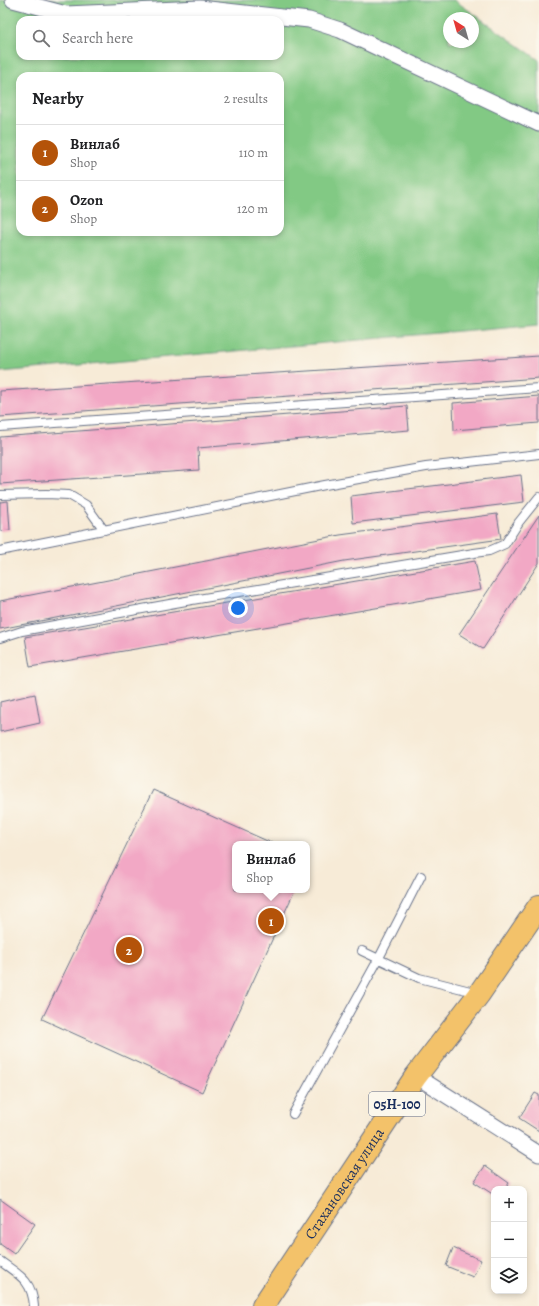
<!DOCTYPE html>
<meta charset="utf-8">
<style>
:root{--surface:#fff;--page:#f2f2f2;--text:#202124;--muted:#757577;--line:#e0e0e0;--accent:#b45309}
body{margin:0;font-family:Alegreya,serif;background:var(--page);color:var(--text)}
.controls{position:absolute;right:12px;bottom:12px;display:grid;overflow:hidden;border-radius:8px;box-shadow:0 2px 6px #0003}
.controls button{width:36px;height:36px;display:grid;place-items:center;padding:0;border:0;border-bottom:1px solid var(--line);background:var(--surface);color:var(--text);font:20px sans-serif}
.compass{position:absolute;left:443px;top:12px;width:36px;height:36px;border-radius:50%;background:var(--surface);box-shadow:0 2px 6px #0003;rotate:323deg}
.you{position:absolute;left:238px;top:608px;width:14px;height:14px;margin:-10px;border:3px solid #fff;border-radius:50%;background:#1a73e8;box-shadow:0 0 0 6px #1a73e833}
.badge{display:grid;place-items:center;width:26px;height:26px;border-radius:50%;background:var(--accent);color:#fff;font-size:13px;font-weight:700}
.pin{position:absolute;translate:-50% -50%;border:2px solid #fff;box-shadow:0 1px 4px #0006}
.popup{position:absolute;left:232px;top:841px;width:78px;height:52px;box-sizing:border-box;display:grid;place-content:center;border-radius:8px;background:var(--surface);filter:drop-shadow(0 1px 3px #0005);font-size:13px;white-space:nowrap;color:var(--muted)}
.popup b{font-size:15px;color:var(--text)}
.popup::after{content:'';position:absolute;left:50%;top:100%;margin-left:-8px;border:8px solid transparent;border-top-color:var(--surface)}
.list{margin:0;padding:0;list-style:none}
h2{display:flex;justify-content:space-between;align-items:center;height:52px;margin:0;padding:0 16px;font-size:17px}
h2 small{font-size:13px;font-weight:400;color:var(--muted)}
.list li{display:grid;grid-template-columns:26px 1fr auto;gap:12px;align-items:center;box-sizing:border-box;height:56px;padding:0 16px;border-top:1px solid var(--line)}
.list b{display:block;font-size:15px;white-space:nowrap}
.list p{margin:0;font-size:13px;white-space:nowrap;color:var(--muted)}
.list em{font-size:13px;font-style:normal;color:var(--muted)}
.icon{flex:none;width:22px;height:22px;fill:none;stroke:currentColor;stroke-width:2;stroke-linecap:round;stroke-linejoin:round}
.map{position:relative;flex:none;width:539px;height:1306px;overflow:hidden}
.search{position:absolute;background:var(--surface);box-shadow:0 2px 6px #0003;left:16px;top:16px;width:268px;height:44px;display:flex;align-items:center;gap:10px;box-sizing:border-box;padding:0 14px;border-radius:12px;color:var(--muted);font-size:15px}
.panel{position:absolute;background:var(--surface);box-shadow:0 2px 6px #0003;left:16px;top:72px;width:268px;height:164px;border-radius:12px}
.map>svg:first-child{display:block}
.green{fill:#82c984;stroke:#4e7c71;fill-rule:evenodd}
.building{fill:#f2a8c5}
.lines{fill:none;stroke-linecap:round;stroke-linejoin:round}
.lane-casing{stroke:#687188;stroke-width:10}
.street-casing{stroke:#687188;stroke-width:17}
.primary-casing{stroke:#687188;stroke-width:24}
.lane{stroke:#fff;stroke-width:8}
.street{stroke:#fff;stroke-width:15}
.primary{stroke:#f3c26a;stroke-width:22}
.labels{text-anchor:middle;stroke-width:3;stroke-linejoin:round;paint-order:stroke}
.shield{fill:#fbf7ec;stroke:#5e6b89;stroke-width:1}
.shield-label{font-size:14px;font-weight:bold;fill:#1b2f5e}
.street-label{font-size:15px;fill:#1b2f5e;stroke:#fbf7ec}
</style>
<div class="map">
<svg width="539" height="1306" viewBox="0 0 539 1306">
<rect width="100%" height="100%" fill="#fbf7ec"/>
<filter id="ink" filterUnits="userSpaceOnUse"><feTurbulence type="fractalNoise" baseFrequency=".025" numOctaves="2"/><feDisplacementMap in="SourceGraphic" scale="8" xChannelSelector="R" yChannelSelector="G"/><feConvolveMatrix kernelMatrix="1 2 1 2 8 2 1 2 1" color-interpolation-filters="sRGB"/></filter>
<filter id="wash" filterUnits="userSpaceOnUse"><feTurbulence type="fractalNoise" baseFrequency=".012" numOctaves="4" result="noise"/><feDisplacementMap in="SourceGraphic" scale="16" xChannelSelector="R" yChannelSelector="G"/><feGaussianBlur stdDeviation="0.9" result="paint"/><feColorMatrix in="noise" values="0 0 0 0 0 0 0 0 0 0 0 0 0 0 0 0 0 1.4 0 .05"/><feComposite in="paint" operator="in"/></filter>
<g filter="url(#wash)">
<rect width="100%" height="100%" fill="#f7ebd7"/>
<path class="green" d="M0 0H454L539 60V324L0 372ZM449 18H473V42H449ZM20 20H280V56H20ZM20 76H280V232H20Z"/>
<g id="blocks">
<g class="building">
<polygon points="539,356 539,378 0,417 0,391"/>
<polygon points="539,396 539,423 454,430 453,403"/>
<polygon points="407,406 409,430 198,448 199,470 0,484 0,437"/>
<polygon points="521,475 524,502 353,523 351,496"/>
<polygon points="8,501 10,530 0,531 0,502"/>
<polygon points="497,514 501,539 344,561 0,629 0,601 340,535"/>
<polygon points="539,515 539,563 483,649 459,634"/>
<polygon points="475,561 481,590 30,667 25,637"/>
<polygon points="35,694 40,723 0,732 0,702"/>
<polygon points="153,790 274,844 235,844 235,890 295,890 202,1092 42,1019"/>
<polygon points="535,1093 539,1095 539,1131 519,1118"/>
<polygon points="485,1166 509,1183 505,1189 494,1189 494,1195 474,1182"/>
<polygon points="0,1199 35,1224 14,1254 0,1244"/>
<polygon points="453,1248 481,1260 473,1277 446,1266"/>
</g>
</g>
</g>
<g filter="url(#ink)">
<use href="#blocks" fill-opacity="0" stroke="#687188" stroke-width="1"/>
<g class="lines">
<g class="lane-casing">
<g id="lane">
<polyline points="0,427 539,388"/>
<polyline points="0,495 46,494 69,495 86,505 104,530"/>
<polyline points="0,551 325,485 426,467 539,454"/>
<polyline points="0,638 22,631 186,601 474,553 489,551 505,544 519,522 539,497"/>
<polyline points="362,951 419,978 478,993"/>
<polyline points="293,1114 379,958 421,876"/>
<path d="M0 1261C19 1275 32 1280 34 1306"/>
</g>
</g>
<g class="street-casing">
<g id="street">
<polyline points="13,0 66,14 200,8 309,20 340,30 539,124"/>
<polyline points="416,1076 539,1154"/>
</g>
</g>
<g class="primary-casing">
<g id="primary">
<path id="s1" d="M263 1306 416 1076 479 994 539 906"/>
</g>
</g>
<use href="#lane" class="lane"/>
<use href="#street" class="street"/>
<use href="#primary" class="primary"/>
</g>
</g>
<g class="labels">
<rect class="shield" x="369" y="1092" width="56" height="24" rx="3"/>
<g class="shield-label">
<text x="397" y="1109">05Н-100</text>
</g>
<g class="street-label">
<text dy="5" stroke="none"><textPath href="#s1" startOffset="147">Стахановская улица</textPath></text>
</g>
</g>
</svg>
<div class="controls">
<button>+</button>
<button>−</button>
<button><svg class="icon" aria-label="layers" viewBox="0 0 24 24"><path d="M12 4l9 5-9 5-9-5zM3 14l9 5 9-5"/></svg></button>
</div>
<svg class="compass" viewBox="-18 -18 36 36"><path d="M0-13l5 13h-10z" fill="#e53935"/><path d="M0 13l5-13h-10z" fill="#757577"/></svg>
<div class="you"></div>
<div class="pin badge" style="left:271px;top:921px">1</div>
<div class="popup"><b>Винлаб</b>Shop</div>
<div class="pin badge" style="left:129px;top:950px">2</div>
<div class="search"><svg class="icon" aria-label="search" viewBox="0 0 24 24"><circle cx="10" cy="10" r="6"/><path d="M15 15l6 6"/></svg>Search here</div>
<section class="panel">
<h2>Nearby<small>2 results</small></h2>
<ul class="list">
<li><span class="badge">1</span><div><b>Винлаб</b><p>Shop</p></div><em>110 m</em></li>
<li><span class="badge">2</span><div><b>Ozon</b><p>Shop</p></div><em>120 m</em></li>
</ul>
</section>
</div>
